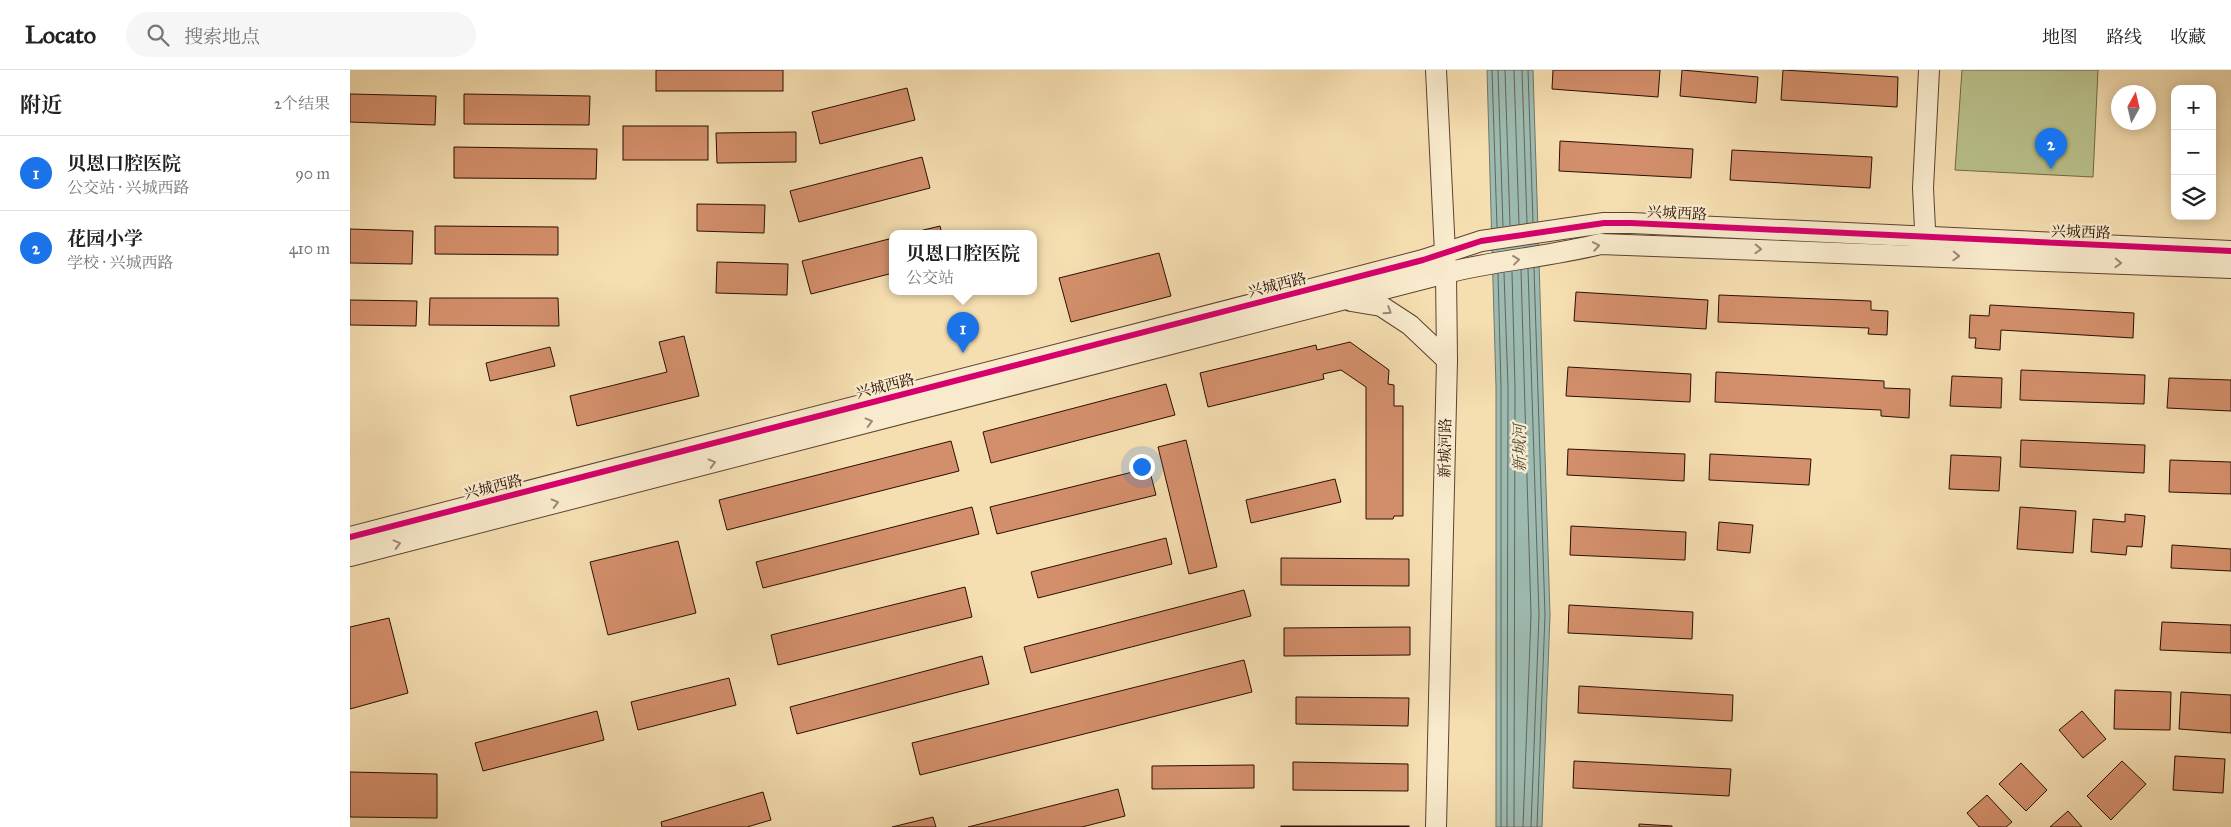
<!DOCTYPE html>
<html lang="zh">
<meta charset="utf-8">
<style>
:root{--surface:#fff;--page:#f6f6f6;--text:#222;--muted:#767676;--line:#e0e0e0;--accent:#1a73e8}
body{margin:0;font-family:"IM FELL Great Primer","Noto Serif SC",serif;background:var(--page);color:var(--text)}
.controls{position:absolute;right:15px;top:15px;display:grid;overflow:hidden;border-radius:10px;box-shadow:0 2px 12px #0003}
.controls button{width:45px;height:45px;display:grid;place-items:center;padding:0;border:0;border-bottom:1px solid var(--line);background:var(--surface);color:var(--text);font:25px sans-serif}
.compass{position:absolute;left:1761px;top:15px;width:45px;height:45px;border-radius:50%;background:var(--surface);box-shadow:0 2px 12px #0003;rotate:8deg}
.you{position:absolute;left:791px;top:396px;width:18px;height:18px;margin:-12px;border:4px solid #fff;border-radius:50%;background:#1a73e8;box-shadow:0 0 0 8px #1a73e833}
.badge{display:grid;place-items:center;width:32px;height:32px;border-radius:50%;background:var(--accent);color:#fff;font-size:16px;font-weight:700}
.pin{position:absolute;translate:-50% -41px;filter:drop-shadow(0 1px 2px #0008)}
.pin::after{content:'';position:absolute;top:26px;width:18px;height:15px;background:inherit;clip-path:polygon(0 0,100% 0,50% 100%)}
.popup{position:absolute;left:539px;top:160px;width:148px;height:65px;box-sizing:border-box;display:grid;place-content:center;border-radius:10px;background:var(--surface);filter:drop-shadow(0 1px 4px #0005);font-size:16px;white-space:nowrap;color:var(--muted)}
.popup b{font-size:19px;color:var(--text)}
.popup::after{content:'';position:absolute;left:50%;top:100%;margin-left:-10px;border:10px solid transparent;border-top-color:var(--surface)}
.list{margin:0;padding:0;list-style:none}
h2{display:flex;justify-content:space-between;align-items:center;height:65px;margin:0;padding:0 20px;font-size:21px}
h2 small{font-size:16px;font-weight:400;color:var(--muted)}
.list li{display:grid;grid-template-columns:32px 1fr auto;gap:15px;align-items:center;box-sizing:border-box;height:75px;padding:0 20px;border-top:1px solid var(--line)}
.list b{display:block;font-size:19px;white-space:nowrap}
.list p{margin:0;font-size:16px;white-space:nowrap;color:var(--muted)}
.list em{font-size:16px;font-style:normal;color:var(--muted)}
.icon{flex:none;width:28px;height:28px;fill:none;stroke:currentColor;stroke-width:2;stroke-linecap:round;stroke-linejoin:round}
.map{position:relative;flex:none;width:1881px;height:757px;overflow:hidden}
header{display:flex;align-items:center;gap:30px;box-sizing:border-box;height:70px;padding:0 25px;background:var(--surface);border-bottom:1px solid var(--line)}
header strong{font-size:24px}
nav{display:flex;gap:28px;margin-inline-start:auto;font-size:18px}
.search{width:350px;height:45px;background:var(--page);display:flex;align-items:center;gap:12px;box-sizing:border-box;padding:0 18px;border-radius:28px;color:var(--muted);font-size:19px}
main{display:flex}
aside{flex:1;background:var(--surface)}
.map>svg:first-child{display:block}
.green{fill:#bac28d;stroke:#726849}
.water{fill:#9dbbb1;stroke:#6f766c}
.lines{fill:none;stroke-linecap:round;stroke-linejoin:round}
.shore{stroke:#64645b;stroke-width:1}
.building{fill:#d38f6b;stroke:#2a0e05}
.minor-casing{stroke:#5d4230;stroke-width:22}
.minor{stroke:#f8eacc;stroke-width:20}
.cycleway-casing{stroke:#f8eacc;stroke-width:9}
.cycleway{stroke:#d6006c;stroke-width:6}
.oneway{stroke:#9b8772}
.labels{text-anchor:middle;stroke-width:4.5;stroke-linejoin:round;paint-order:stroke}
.street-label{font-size:15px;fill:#2a0e05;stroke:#f8eacc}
.water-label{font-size:16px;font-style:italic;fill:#524b41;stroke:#f8eacc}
</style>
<header>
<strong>Locato</strong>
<div class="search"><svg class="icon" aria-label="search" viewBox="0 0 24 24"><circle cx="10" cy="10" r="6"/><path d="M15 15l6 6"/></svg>搜索地点</div>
<nav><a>地图</a><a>路线</a><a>收藏</a></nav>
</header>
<main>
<aside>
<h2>附近<small>2个结果</small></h2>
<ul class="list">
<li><span class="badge">1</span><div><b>贝恩口腔医院</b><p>公交站 · 兴城西路</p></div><em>90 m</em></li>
<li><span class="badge">2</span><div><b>花园小学</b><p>学校 · 兴城西路</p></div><em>410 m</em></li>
</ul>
</aside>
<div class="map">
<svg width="1881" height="757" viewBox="0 0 1881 757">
<rect width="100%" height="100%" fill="#f5deb0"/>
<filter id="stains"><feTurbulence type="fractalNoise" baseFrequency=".004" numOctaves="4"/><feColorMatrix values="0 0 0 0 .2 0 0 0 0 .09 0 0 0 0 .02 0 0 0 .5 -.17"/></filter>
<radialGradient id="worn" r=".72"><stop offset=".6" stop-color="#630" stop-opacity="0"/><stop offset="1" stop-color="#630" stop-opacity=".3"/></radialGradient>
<polygon class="green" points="1612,0 1748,0 1743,107 1605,100"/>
<polygon class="water" points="1137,0 1183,0 1200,545 1192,757 1146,757 1146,317"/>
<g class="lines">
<g class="shore">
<polyline points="1142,0 1147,157"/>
<polyline points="1148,0 1153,156"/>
<polyline points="1155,0 1160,155"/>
<polyline points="1164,0 1169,154"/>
<polyline points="1172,0 1177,153"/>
<polyline points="1178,0 1183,152"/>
<polyline points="1184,198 1195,545 1187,757"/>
<polyline points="1178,199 1189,545 1181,757"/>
<polyline points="1171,200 1181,545 1173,757"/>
<polyline points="1162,202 1165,317 1164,757"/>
<polyline points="1154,203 1158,317 1157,757"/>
<polyline points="1148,204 1151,317 1151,757"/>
</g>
</g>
<g class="building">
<rect x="306" y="0" width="127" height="21"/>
<polygon points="1203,0 1310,0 1308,27 1202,19"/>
<polygon points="1332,0 1408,7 1406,33 1330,26"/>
<polygon points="1433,0 1548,7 1547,37 1431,30"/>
<polygon points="557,18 565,50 470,74 462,42"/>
<polygon points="0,24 86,26 85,55 0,52"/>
<polygon points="114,24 240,26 239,55 114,54"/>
<rect x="273" y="56" width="85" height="34"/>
<polygon points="446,62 446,92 367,93 366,63"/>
<polygon points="1210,71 1343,79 1341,108 1209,101"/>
<polygon points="104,77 247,79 246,109 104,108"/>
<polygon points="1382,80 1522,87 1520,118 1380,110"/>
<polygon points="572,87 580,118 449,152 440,121"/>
<polygon points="347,134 415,135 414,163 347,161"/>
<polygon points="85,156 208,157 208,185 85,184"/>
<polygon points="590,156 592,164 557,164"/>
<polygon points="0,159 63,161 62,194 0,193"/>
<polygon points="543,168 543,203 461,224 452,191"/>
<polygon points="809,183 821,226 721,252 709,208"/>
<polygon points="367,192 438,194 437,225 366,223"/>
<polygon points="1226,222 1358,230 1356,259 1224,251"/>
<polygon points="1369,225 1521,231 1521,240 1538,241 1537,265 1518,264 1519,258 1368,252"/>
<polygon points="80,228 208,228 209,256 79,255"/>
<polygon points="0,230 67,231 66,256 0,255"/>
<polygon points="1640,235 1784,243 1783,268 1651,260 1650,280 1625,278 1626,268 1619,268 1620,245 1639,246"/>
<polygon points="334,266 349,326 227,356 220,326 317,302 309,272"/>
<polygon points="1000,272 1039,300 1038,314 1044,315 1044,336 1053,336 1053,446 1044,446 1043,449 1016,449 1016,317 991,300 973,304 974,309 858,337 850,303 966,275 967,280"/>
<polygon points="200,277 205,296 140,311 136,293"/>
<polygon points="1218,297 1341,304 1340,332 1216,326"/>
<polygon points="1671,300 1795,305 1794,334 1670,330"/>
<polygon points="1366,302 1534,311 1534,318 1560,319 1559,348 1531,346 1531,340 1365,332"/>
<polygon points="1602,306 1652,308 1651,338 1600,336"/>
<polygon points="1819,308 1881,310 1881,341 1817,338"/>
<polygon points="816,314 825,345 641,393 633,362"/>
<polygon points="836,370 867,497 839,504 808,377"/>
<polygon points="1671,370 1795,375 1794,403 1670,397"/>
<polygon points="601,371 609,401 377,460 369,430"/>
<polygon points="1218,379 1335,384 1334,411 1217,405"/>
<polygon points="1360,384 1461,389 1459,415 1359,410"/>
<polygon points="1601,385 1651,387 1649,421 1599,419"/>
<polygon points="1820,390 1881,392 1881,424 1819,422"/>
<polygon points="799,398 806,425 647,464 640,437"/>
<polygon points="985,409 991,432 901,453 896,430"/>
<polygon points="622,437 629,464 413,518 406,492"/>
<polygon points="1670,437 1726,441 1723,483 1667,479"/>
<polygon points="1775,444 1795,446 1792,477 1777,476 1776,485 1741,482 1743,449 1775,452"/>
<polygon points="1369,452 1403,455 1400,483 1367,480"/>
<polygon points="1221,456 1336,462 1335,490 1220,485"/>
<polygon points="816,468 822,494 688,528 681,502"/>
<polygon points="328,471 346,543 258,565 240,492"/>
<polygon points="1822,475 1881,479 1881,501 1821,498"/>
<polygon points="931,488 1059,489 1059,516 931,515"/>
<polygon points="615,517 622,547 428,595 421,565"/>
<polygon points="894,520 901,546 681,603 674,577"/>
<polygon points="1219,535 1343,542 1342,569 1218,563"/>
<polygon points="39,548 58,623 0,639 0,557"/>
<polygon points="1812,552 1881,555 1881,583 1810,580"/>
<polygon points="1060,557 1060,585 934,586 934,558"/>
<polygon points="632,586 639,614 447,664 440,637"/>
<polygon points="894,590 902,622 570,705 562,673"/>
<polygon points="379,608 386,635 288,660 281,632"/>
<polygon points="1229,616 1383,625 1382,651 1228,643"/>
<polygon points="1765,620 1821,622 1820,660 1764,659"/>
<polygon points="1831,622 1881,625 1881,663 1829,659"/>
<polygon points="946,627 1059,628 1058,656 946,654"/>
<polygon points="247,641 254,670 133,701 125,673"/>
<polygon points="1732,641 1756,669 1733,688 1709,660"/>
<polygon points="1825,686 1875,689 1873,723 1823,720"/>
<polygon points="1224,691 1381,699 1379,726 1223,718"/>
<polygon points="1772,691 1796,714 1761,750 1737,726"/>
<polygon points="943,692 1058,694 1058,721 943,720"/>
<polygon points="1671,693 1697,720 1676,741 1649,714"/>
<polygon points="904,695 904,718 802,719 802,696"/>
<polygon points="0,702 87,704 87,748 0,747"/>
<polygon points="768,719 775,746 732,757 618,757"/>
<polygon points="413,722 421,750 397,757 312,757 311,752"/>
<polygon points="1637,725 1662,752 1656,757 1629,757 1617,743"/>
<polygon points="1718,741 1732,757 1700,757"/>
<polygon points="583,747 586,757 542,757"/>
<polygon points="1289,754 1322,756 1322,757 1289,757"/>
<rect x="931" y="756" width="128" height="1"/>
</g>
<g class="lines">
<g class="minor-casing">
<g id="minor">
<polyline points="1576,180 1573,118 1579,0"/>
<polyline points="1001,231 1031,236 1060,255 1097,290"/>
<polyline points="0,467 1073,190 1131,171 1254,153 1281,153 1881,181"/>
<path d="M0 486 1096 203C1147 190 1199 187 1250 174L1881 198"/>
<polyline points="1086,757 1097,290 1096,203 1086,0"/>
</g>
</g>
<use href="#minor" class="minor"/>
<g class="cycleway-casing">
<polyline id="cycleway" points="0,467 1073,190 1131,171 1254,153 1281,153 1881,181"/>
</g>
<use href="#cycleway" class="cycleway"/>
</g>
<defs><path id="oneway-chevron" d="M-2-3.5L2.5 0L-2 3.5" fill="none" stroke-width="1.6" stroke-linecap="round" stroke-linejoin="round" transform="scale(1.25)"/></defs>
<g class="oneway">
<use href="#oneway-chevron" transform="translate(1246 176) rotate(-10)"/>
<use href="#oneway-chevron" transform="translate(1408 179) rotate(2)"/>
<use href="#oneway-chevron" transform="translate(1606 186) rotate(2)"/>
<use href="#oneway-chevron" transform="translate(1166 190) rotate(-7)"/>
<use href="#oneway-chevron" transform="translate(1768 193) rotate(2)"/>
<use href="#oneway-chevron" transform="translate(1038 241) rotate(33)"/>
<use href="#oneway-chevron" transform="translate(519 352) rotate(-15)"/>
<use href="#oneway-chevron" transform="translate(362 393) rotate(-15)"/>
<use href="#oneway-chevron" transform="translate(205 433) rotate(-15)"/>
<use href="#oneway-chevron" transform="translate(47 474) rotate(-15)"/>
</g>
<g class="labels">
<g class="street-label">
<text transform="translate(1327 143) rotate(3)" y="5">兴城西路</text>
<text transform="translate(1731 162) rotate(2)" y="5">兴城西路</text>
<text transform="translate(927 215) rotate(-14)" y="5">兴城西路</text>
<text transform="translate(535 316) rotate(-14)" y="5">兴城西路</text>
<text transform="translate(1095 378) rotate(-89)" y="5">新城河路</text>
<text transform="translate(143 417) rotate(-14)" y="5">兴城西路</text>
</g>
<g class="water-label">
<text transform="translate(1169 378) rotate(-90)" y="6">新城河</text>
</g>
</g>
<rect width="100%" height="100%" filter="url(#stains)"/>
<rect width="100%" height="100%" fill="url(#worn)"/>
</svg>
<div class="controls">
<button>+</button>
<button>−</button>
<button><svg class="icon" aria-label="layers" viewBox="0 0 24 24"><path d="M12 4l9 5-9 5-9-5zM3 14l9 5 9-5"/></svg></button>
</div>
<svg class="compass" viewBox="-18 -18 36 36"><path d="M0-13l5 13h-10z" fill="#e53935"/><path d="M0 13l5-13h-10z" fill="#767676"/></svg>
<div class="you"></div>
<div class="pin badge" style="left:613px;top:283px">1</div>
<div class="popup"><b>贝恩口腔医院</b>公交站</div>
<div class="pin badge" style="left:1701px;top:99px">2</div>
</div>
</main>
